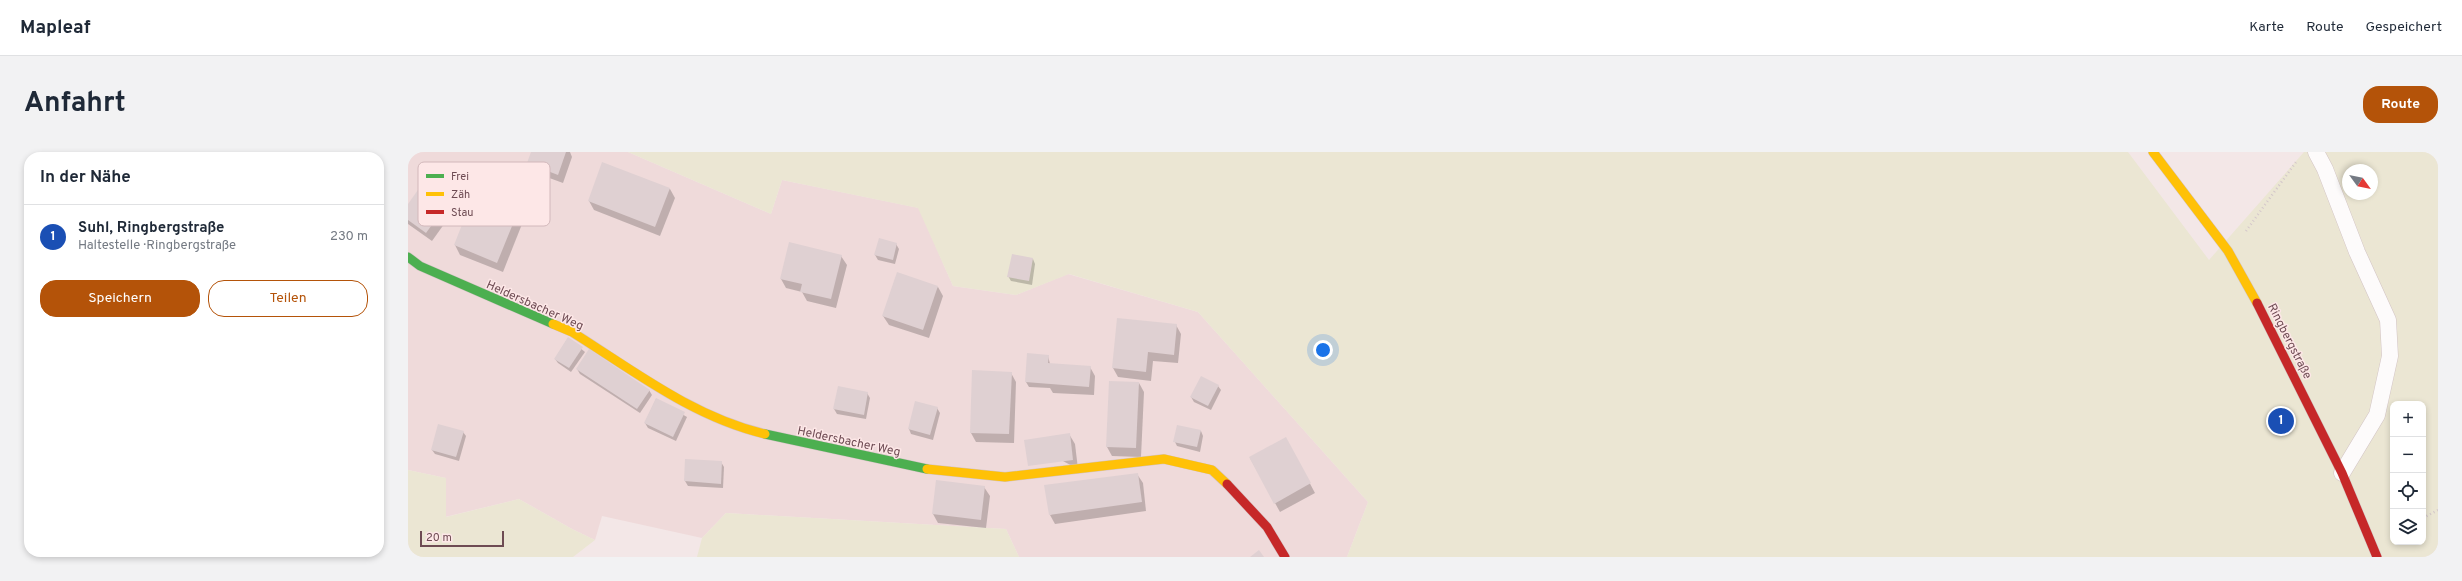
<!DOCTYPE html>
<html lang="de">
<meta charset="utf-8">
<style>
:root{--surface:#fff;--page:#f2f2f3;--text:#1f2937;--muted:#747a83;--line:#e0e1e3;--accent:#b45309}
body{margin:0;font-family:Overpass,sans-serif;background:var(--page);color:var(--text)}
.controls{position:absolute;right:12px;bottom:12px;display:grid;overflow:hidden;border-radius:8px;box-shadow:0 2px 6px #0003}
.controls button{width:36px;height:36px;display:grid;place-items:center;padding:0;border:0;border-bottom:1px solid var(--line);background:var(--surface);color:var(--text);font:20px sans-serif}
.compass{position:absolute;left:1934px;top:12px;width:36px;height:36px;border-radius:50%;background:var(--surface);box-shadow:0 2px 6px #0003;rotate:123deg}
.scale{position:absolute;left:12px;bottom:10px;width:84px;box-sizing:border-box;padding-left:4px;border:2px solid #6e4b53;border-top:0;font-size:11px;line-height:14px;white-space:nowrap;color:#6e4b53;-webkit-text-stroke:3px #fde7e7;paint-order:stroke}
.you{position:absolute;left:915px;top:198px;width:14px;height:14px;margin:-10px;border:3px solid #fff;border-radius:50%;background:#1a73e8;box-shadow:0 0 0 6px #1a73e833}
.badge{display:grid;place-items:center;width:26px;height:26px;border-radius:50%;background:var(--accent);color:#fff;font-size:13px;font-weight:700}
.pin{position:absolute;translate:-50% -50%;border:2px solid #fff;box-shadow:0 1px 4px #0006}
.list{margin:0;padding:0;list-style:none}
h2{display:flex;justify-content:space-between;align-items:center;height:52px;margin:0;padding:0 16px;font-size:17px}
h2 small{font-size:13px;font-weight:400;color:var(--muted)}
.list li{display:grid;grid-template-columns:26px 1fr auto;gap:12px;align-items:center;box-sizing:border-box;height:64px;padding:0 16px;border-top:1px solid var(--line)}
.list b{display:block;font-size:15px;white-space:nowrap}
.list p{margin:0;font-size:13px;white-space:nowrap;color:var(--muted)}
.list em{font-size:13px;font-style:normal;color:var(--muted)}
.actions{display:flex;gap:8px;padding:12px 16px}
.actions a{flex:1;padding:9px 0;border:1px solid var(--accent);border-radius:16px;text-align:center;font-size:14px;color:var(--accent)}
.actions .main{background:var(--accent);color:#fff}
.icon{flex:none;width:22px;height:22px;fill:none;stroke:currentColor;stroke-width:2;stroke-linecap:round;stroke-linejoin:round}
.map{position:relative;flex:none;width:2030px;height:405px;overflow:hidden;border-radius:16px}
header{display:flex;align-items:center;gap:24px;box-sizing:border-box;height:56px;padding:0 20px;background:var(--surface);border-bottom:1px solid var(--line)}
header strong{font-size:19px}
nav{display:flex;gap:22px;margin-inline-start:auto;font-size:14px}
.intro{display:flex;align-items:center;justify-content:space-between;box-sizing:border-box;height:96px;padding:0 24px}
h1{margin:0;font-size:28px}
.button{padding:10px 18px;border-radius:16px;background:var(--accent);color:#fff;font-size:14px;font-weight:700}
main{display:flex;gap:24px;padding:0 24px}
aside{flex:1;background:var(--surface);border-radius:16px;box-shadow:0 2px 6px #0003}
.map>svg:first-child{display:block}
.residential{fill:#efdada}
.green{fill:#ebe6d3;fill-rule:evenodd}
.shadow{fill:#0003}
.building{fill:#dfd0d2}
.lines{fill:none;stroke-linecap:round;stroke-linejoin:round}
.lane-casing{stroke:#d2c3c4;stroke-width:17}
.fast-casing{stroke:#d3c4c5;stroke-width:10}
.slow-casing{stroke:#d3c4c5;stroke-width:10}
.jam-casing{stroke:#d3c4c5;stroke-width:10}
.path{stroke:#d3c6ca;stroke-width:2.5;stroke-dasharray:1 3;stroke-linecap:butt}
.lane{stroke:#fdfbfb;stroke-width:16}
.fast{stroke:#4caf50;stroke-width:9}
.slow{stroke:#ffc107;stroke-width:9}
.jam{stroke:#c62828;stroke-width:9}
.labels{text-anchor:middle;stroke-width:3;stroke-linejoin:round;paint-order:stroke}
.street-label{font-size:12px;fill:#6e4b53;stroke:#fde7e7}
.key{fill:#fde7e7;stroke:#d2b8bb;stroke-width:1}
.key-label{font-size:11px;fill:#6e4b53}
</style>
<header>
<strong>Mapleaf</strong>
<nav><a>Karte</a><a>Route</a><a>Gespeichert</a></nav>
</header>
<div class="intro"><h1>Anfahrt</h1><a class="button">Route</a></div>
<main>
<aside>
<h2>In der Nähe<small></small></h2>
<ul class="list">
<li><span class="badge" style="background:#1a4fb4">1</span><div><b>Suhl, Ringbergstraße</b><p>Haltestelle · Ringbergstraße</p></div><em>230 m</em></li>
</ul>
<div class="actions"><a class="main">Speichern</a><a>Teilen</a></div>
</aside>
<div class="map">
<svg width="2030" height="405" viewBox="0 0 2030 405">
<rect width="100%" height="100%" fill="#f3e7e7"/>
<polygon class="residential" points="0,0 220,0 363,62 374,28 511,56 545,134 608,143 660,122 790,160 960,350 939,405 611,405 598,377 318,361 294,386 194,364 187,388 164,377 111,347 37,365 38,326 0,318"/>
<g class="green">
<path d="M220 0H1720L1801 108 1896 0H2030V405H939L960 350 790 160 661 122 608 143 545 134 510 56 374 28 363 62ZM1940 18H1964V42H1940ZM1985 252H2015V390H1985Z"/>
<polygon points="0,318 38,326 38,365 111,347 164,377 187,388 165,405 0,405"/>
<polygon points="318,361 598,377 611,405 289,405 294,386"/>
</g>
<g class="shadow">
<polygon points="124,0 162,0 164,5 155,31 125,20 120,11"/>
<polygon points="262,37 267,46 252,84 186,58 181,49"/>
<polygon points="49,38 54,47 24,89 0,72 0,54"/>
<polygon points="115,47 120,57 95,120 52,103 47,93 76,68"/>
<polygon points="488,92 491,97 487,112 470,108 467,103"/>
<polygon points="433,104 439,113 428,156 399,149 394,140 378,136 373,127"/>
<polygon points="625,107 627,112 624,133 603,129 600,124"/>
<polygon points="530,135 535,144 521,186 481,173 475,164"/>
<polygon points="768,173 773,182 770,211 745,209 743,229 710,225 705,216"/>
<polygon points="160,186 177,200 163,220 150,211 147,207"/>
<polygon points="620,202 640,204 642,212 682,215 687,224 686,243 645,241 642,236 621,235 618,230"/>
<polygon points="169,217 241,238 244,243 232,261 172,222"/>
<polygon points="603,221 608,230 606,291 568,290 563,281"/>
<polygon points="731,231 736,240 733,305 704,304 699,295"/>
<polygon points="810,234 813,238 803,258 786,250 783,245"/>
<polygon points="459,241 462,246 458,267 429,262 426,257"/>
<polygon points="248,247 279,265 268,289 240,276 237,271"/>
<polygon points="529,256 532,261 525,288 503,282 501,277"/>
<polygon points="793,279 795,284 792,300 769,294 767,290"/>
<polygon points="55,280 58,284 51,309 27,302 24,298"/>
<polygon points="661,282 667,292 670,317 617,289"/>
<polygon points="883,296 907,341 872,360 842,306"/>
<polygon points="278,308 313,310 316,315 315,336 280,334 277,329"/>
<polygon points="729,322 735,331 738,359 647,372 642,363"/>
<polygon points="576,335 582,344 578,376 530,371 525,362"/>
</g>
<g class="building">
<polygon points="123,0 158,0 150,23 119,11"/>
<polygon points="194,10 262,36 247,75 180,49"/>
<polygon points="24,18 50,37 18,81 0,68 0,52"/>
<polygon points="88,36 115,47 89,111 46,93 59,60 75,67"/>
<polygon points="471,86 489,91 485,108 466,103"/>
<polygon points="381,90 434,103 423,147 392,140 394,132 372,127"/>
<polygon points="604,102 625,106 621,129 599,125"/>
<polygon points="489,120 530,134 515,178 474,164"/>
<polygon points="709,166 769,172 766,203 740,200 738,220 704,216"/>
<polygon points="160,185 175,195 161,216 146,207"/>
<polygon points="181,197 242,238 229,257 168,217"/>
<polygon points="619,201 641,203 640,211 683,214 681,235 617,230"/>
<polygon points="564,218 604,220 601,282 562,281"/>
<polygon points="793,224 811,233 800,254 782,245"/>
<polygon points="701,229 731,230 728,296 698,295"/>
<polygon points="430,234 460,240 456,263 425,257"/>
<polygon points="248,246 277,260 265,285 236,271"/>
<polygon points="507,249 530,255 522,283 500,277"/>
<polygon points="30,272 56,279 48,305 23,298"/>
<polygon points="769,273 793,278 789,295 765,290"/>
<polygon points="662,281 665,308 620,314 616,288"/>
<polygon points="878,285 903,331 866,352 841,305"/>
<polygon points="277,307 314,309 313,332 276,329"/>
<polygon points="730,321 734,350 641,363 636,333"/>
<polygon points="528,328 577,334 573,368 524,362"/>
<polygon points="851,398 856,405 842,405"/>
</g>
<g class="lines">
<g class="lane-casing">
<polyline id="lane" points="1908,0 1917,17 1949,100 1980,168 1982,204 1969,263 1934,321"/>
</g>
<g class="fast-casing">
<g id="fast">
<polyline points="0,105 12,114 145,172"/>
<polyline points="357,282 519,317"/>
</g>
</g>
<g class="slow-casing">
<g id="slow">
<polyline points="1745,0 1820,99 1849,151"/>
<path d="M145 172 164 180C226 219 285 265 357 282"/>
<polyline points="519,317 597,325 756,307 804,318 819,332"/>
</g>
</g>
<g class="jam-casing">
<g id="jam">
<polyline points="1849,151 1934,321 1969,405"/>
<polyline points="819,332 859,375 877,405"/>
</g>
</g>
<g class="path">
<polyline points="1838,79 1888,10"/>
<polyline points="2015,366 2030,358"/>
</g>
<use href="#lane" class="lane"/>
<use href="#fast" class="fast"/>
<use href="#slow" class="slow"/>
<use href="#jam" class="jam"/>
</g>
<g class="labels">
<g class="street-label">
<text transform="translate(127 153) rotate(24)" y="4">Heldersbacher Weg</text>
<text transform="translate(1882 189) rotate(63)" y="4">Ringbergstraße</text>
<text transform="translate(441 289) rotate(12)" y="4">Heldersbacher Weg</text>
</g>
</g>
<rect x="10" y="10" width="132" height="64" rx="6" class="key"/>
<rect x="18" y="22" width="18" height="4" fill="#4caf50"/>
<rect x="18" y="40" width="18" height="4" fill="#ffc107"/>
<rect x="18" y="58" width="18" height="4" fill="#c62828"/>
<g class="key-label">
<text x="43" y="28">Frei</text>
<text x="43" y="46">Zäh</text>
<text x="43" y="64">Stau</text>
</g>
</svg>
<div class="controls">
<button>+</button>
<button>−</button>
<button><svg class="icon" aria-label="locate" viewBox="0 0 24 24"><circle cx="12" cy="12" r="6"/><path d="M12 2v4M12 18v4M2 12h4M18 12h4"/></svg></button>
<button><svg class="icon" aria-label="layers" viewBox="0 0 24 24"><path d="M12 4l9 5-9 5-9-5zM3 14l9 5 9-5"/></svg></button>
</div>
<svg class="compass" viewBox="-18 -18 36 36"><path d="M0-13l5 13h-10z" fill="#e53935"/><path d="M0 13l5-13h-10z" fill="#747a83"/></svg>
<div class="scale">20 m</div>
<div class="you"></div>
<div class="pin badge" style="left:1873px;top:269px;background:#1a4fb4">1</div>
</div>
</main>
